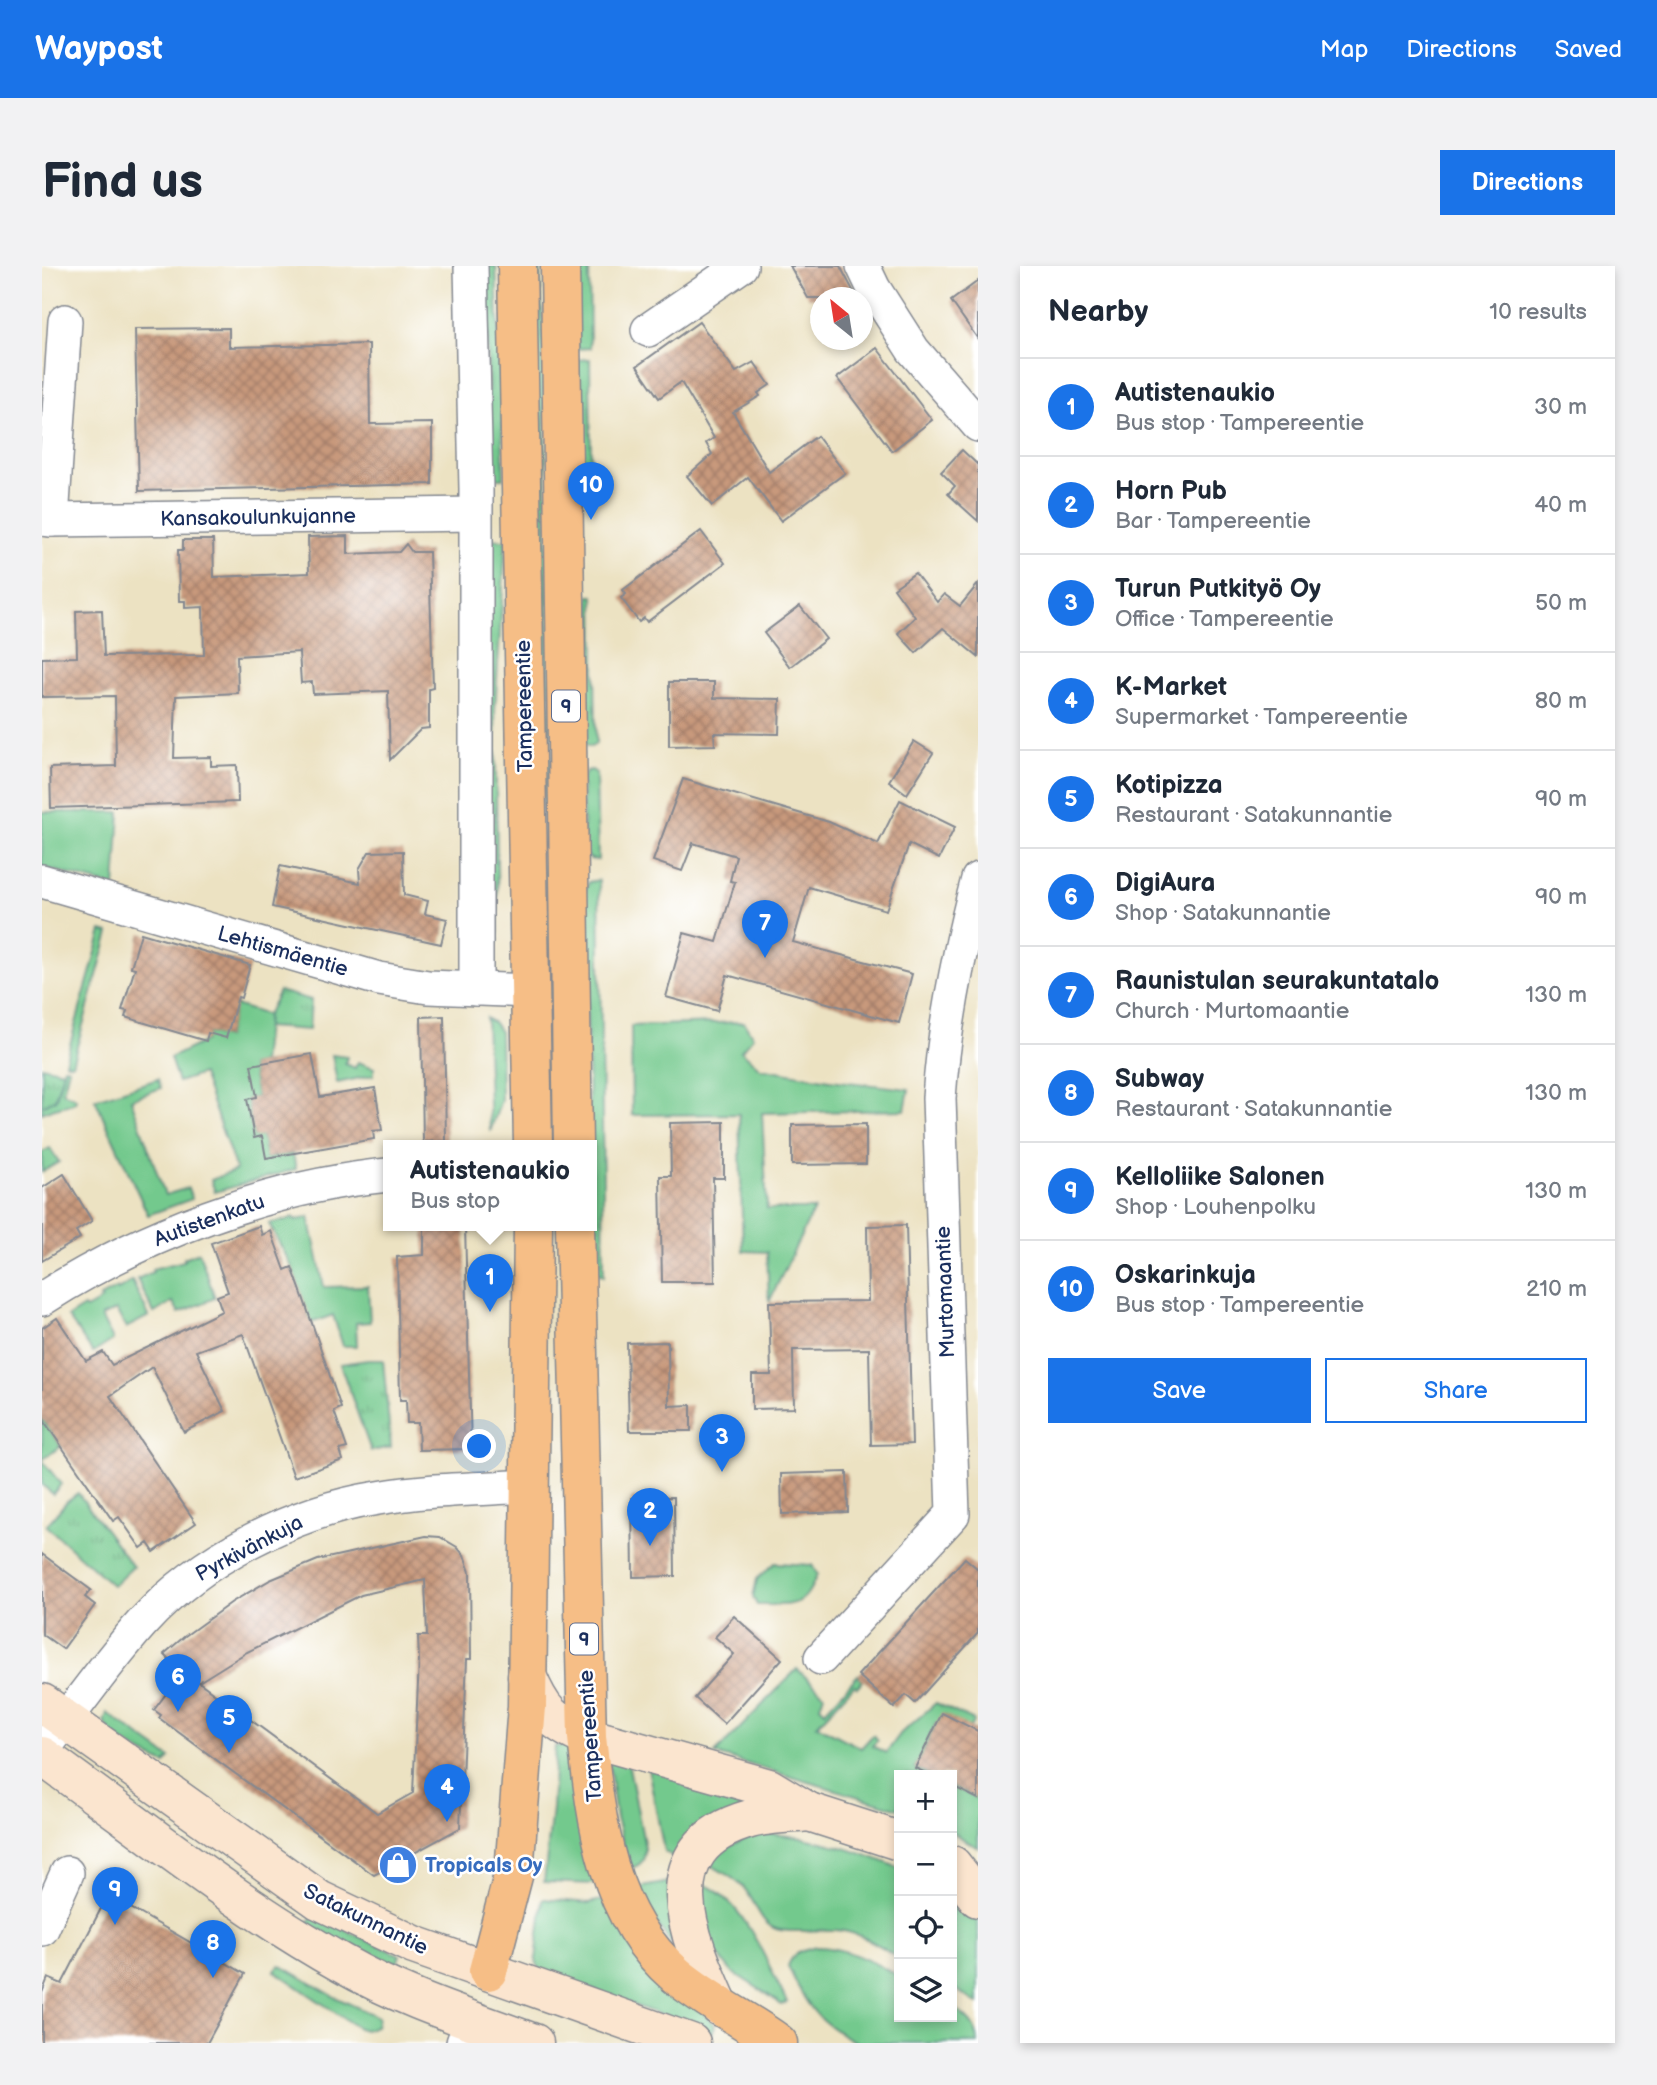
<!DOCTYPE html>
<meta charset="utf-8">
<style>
:root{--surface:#fff;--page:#f2f2f3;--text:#1f2937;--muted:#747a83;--line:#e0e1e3;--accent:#1a73e8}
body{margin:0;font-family:"Balsamiq Sans",sans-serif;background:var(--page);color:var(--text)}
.controls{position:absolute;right:21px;bottom:21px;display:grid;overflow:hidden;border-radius:0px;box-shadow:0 4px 10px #0003}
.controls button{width:63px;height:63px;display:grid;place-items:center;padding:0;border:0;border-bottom:2px solid var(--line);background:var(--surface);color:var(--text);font:35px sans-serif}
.compass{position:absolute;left:768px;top:21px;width:63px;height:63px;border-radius:50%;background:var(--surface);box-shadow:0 4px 10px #0003;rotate:330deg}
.you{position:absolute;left:438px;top:1181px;width:24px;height:24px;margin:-18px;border:5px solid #fff;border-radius:50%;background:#1a73e8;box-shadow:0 0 0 10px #1a73e833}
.badge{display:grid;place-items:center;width:46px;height:46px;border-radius:50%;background:var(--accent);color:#fff;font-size:23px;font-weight:700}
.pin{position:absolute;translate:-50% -58px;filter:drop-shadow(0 2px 4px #0008)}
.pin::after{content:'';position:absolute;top:37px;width:24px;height:21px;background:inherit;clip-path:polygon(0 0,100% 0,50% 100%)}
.popup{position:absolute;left:341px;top:874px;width:214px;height:91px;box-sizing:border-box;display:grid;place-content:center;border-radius:0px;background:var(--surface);filter:drop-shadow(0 2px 5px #0005);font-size:23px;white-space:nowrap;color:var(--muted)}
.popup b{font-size:26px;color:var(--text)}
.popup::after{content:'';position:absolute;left:50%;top:100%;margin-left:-14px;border:14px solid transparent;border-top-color:var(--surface)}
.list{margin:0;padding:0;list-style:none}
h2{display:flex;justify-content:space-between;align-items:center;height:91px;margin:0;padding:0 28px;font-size:30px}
h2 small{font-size:23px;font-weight:400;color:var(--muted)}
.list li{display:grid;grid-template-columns:46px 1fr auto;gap:21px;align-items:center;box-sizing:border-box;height:98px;padding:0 28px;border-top:2px solid var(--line)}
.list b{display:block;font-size:26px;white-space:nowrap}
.list p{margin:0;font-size:23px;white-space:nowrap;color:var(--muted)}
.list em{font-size:23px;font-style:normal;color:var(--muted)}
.actions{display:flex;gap:14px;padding:21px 28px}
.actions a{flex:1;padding:16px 0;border:2px solid var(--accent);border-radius:0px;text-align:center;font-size:24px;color:var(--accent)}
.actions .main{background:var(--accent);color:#fff}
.icon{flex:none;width:38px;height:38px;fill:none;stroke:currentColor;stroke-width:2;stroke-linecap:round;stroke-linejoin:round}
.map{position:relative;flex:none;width:936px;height:1777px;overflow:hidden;border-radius:0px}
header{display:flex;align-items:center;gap:42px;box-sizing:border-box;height:98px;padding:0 35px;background:var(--accent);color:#fff}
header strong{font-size:33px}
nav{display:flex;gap:38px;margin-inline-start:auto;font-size:24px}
.intro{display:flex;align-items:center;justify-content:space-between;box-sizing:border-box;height:168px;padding:0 42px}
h1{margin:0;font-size:49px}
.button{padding:18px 32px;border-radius:0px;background:var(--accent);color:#fff;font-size:24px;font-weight:700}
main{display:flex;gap:42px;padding:0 42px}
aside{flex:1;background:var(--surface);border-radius:0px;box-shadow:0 4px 10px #0003}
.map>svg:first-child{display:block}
.green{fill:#73c98d;stroke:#477c76;stroke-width:2}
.park{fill:url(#park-tufts);stroke:#477c76;stroke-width:2}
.building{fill:url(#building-cross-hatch);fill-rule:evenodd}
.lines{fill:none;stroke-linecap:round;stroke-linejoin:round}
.street-casing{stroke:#848890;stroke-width:36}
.secondary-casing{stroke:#848890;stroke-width:41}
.highway-casing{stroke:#848890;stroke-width:41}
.street{stroke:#fff;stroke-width:33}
.secondary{stroke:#fbe5cf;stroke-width:38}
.highway{stroke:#f6be86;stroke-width:38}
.labels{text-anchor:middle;stroke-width:5;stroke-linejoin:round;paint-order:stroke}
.shield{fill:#fff;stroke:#5f6d8e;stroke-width:2}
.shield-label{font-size:19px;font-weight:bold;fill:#1b2f5e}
.street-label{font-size:21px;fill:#1b2f5e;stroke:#fff}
.shop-label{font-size:21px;font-weight:bold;fill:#366cbe;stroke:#fff;text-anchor:start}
</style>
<header>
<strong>Waypost</strong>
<nav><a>Map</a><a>Directions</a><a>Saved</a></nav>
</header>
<div class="intro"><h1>Find us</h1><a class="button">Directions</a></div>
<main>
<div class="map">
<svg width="936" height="1777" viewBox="0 0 936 1777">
<defs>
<pattern id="park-tufts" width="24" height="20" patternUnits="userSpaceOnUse" patternTransform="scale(1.75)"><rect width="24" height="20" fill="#73c98d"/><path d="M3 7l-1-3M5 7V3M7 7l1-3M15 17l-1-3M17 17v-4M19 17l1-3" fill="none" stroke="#5ea476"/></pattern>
<pattern id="building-cross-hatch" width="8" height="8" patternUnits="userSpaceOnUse" patternTransform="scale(1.75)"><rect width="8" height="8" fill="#c8997c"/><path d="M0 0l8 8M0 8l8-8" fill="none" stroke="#a27d69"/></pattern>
</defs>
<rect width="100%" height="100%" fill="#fff"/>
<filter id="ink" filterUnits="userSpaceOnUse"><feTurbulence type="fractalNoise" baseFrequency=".0143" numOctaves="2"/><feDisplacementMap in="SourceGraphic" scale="14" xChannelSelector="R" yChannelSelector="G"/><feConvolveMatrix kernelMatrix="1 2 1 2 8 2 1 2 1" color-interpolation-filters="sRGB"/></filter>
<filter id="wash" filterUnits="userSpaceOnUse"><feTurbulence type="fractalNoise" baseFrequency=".00686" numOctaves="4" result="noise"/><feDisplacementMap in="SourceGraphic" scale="28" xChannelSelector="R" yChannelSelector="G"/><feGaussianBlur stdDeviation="1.57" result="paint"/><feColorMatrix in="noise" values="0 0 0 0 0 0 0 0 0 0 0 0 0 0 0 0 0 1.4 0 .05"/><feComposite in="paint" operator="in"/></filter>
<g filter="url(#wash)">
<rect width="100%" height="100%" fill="#ece2c2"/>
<g class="green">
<polygon points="444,0 454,0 462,212 448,212"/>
<polygon points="491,0 497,0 501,56 516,880 508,880"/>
<polygon points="535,0 547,0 548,82 534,83"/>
<polygon points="548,93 549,201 536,193 534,94"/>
<polygon points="440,273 464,274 453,443 456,674 447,687"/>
<polygon points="547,330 552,330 554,478 549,481 543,479 540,468 548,361"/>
<polygon points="550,504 554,507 556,594 548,593 542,586 540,513 545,505"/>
<polygon points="0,546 78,546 73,621 0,601"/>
<polygon points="557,614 562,1010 551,1005 542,626 547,616"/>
<polygon points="60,665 67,667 30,798 23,796"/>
<polygon points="193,739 225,749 220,797 209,800 215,831 205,833 212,871 220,870 224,892 251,888 254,903 173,926 169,914 194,904 160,808 136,816 128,792 163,775 166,767 184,772"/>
<polygon points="444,752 452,757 458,766 459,834 448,866"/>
<polygon points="702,756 711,771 699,785 718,802 788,814 867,823 863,844 720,847 725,943 772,943 727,1036 725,986 701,985 697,848 590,849 589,760"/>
<polygon points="290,789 305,791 303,798 313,802 316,796 332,802 332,809 295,817"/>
<path d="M22 801 27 802 21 826 34 832 33 836C22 841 11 841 0 847V840L14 833Z"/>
<polygon points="116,813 119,822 89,833 123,929 146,922 150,933 106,949 53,833"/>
<polygon points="8,882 17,896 0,906 0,886"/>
<polygon points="267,951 282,1021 326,1020 328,1056 314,1057 315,1080 301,1080 291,1049 269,1057 250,1001 227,958 252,952 253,955"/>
<polygon points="157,986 173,1032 137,1047 131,1036 112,1047 95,1013 111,1006 110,1003 142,995 142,992"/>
<polygon points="90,1015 107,1050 84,1062 74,1044 59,1051 71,1074 51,1087 26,1051 42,1041 44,1043 60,1034 58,1031 75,1022 76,1024"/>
<polygon points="0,1152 19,1180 0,1194"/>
<polygon points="0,1194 19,1218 11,1228 0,1219"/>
<path d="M733 1297 770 1299 775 1308C762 1345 750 1338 715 1339L711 1331 715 1313Z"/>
<polygon points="755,1403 782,1428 778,1440 783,1445 816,1409 821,1414 815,1421 812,1419 775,1459 819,1482 831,1469 836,1474 830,1480 844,1487 859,1467 894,1437 932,1455 928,1461 894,1458 873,1502 888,1509 857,1509 857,1543 673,1488"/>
<path d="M65 1447 128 1492 123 1498C103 1488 73 1477 62 1456Z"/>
<path d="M513 1480H528C531 1528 539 1572 553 1618L502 1616 510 1542Z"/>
<path d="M569 1494 586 1496 603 1582C603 1595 600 1598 588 1603L574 1552 567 1497Z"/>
<polygon points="606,1502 712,1532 639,1596 622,1585"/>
<polygon points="910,1520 936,1533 936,1582 910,1566"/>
<path d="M716 1567C765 1569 813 1583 857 1602V1692C837 1680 817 1665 793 1664 776 1663 749 1668 734 1663 717 1657 713 1633 701 1621 691 1611 677 1604 665 1597L676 1585Z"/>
<polygon points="628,1616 634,1673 629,1677 605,1644 595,1622"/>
<path d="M658 1617C701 1630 725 1698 745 1736L739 1739 734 1734 689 1705 673 1685 663 1670Z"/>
<polygon points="910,1632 936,1656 936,1738 910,1721"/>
<polygon points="501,1633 547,1637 559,1634 673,1759 670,1768 497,1704 494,1694"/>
<polygon points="271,1649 358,1689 352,1705 265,1658"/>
<path d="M774 1681C804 1681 831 1696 857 1710V1751H910V1741C924 1750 936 1760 936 1777H815C773 1754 766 1742 746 1700 751 1686 760 1685 774 1681Z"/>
<polygon points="238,1699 293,1731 336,1751 334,1760 323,1764 316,1762 233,1705"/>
</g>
<g class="park">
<polygon points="237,725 269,734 267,764 224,761 225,749"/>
<polygon points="0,800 21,805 13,833 0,840"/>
<polygon points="326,1094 341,1094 349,1181 329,1185 298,1098"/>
<polygon points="36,1227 91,1301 71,1320 4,1260 25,1235"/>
</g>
<g id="blocks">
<g class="building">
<polygon points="748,0 798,0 815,32 766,32"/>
<polygon points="936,15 936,73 909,35"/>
<polygon points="657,56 694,106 712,96 728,119 716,127 718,130 691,146 727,206 775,170 803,207 739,255 706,211 670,240 645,210 670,188 664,177 672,172 639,116 617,132 595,100"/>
<polygon points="187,62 187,81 327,78 328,158 390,157 390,218 97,225 93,63"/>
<polygon points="835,82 890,154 850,185 795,112"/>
<polygon points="920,184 935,198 936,196 936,255 906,228 913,220 899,206"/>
<polygon points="659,265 683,297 605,356 602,352 597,356 579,332 584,328 581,324"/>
<polygon points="306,270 306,288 357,286 364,278 370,286 387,286 391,422 387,423 387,462 379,463 348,494 346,425 271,428 270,416 259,417 257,386 195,390 196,427 134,430 132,492 169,491 169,500 195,499 196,536 9,542 8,502 74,500 73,430 0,431 0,392 35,391 34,345 60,344 62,390 162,389 161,341 143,342 143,335 137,335 136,284 141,284 141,274 171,274 172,311 267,307 266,271"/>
<polygon points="873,307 895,336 902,328 918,340 936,318 936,391 901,362 874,387 856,367 873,351 852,322"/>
<polygon points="758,340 784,373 748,401 722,367"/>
<polygon points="627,416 672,416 672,432 738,433 737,468 672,467 673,479 627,480"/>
<polygon points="872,475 891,487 865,528 847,515"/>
<polygon points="641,513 787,556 836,578 858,534 913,561 897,593 867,578 844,644 767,621 751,676 870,708 857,757 685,709 675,745 624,731 642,667 675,676 693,616 688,615 694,590 651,577 640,605 611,595"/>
<polygon points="361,585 362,629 386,635 383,648 405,653 399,678 230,641 238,600 318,617 317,603 327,586"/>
<polygon points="99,667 208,699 199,732 196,731 184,772 166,767 164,775 83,751 85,745 80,744 93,702 89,701"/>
<polygon points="402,750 404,875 381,876 379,751"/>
<polygon points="270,788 278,831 333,822 340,864 331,865 332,873 224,892 220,870 212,872 205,833 215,831 209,799"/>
<polygon points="682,856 682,912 671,912 673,1016 620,1016 618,910 629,910 628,857"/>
<polygon points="824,858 824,898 750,899 750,859"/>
<polygon points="22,908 50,955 34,965 38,972 0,995 0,922"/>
<polygon points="864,959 870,1178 829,1179 827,1083 751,1084 752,1142 710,1143 710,1109 729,1109 727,1036 826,1035 825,960"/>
<polygon points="217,960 220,969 229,965 243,1004 250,1001 262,1034 299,1142 292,1145 305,1182 298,1184 301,1194 252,1211 201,1068 154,1085 183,1145 142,1166 110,1101 68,1130 154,1257 112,1286 106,1277 99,1282 77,1251 71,1255 0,1152 0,1062 15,1052 44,1095 61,1086 70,1099 180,1045 175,1030 186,1026 169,977"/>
<polygon points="382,960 423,960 429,1183 377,1184 376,1157 365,1157 364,1134 358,1134 355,991 382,989"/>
<polygon points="626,1076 627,1140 649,1139 649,1165 587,1165 585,1077"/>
<polygon points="805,1206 806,1246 740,1248 739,1208"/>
<polygon points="632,1231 633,1310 591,1311 590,1232"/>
<path d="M384 1270 398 1271 415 1281 422 1289 428 1306 429 1393H425L418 1562 332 1609 117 1452 119 1449 112 1444 140 1406 122 1388 143 1370 190 1336 228 1314 276 1294ZM383 1314 385 1370H376L377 1394 371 1527 335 1547 157 1416 205 1386 319 1329Z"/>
<polygon points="0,1288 49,1324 43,1331 53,1339 21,1383 0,1368"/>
<polygon points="923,1292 936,1303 936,1367 873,1437 864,1429 852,1442 816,1409"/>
<polygon points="692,1350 740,1393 682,1458 653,1432 692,1388 673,1371"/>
<polygon points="900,1447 936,1465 936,1533 910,1520 910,1509 888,1509 873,1502"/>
<polygon points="66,1629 203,1708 165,1777 0,1777 0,1727 6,1712 20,1718"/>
</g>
</g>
</g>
<g filter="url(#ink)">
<use href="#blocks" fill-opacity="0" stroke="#848890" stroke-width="2"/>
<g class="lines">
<g class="street-casing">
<g id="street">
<polyline points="429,0 434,223 434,723"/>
<polyline points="821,0 832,23 871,84 936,159"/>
<polyline points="606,64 699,0"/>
<polyline points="0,253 10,254 433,248"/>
<polyline points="10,254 23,55"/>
<polyline points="0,615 337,713 386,721 487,725"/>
<path d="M0 1033C100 969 228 920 346 909"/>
<path d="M779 1392 911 1248 897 832C902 759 917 685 936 613"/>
<path d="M0 1485C33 1442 65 1396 101 1356 159 1292 252 1245 336 1232 387 1223 439 1223 489 1220"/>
<polyline points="0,1663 25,1607"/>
<polyline points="421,1777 429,1754"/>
</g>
</g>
<g class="secondary-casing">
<g id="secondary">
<path d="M485 1410C499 1444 510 1457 545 1471L727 1522 767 1546 857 1575"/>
<polyline points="0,1437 277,1634 372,1679 649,1777"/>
<path d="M0 1490C98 1560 195 1639 301 1698 360 1732 427 1753 492 1777"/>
<polyline points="910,1599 936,1632"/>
<path d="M678 1741C648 1674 605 1582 708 1553 727 1548 748 1548 767 1546"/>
</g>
</g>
<g class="highway-casing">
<g id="highway">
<polyline points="475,0 491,880"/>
<polyline points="518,0 531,880"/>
<path d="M533 960 545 1471C554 1556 565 1650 634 1709 666 1736 703 1753 736 1777"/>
<polyline points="446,1705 472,1606 485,1440 491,960"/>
</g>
</g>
<use href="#street" class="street"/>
<use href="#secondary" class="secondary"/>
<use href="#highway" class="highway"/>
</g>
</g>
<defs>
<g id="shop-disc" transform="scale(2.0125)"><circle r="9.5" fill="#3f7fe0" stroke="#fff"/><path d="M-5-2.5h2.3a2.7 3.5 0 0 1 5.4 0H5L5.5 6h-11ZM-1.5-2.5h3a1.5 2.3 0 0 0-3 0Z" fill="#fff"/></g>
</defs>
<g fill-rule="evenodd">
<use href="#shop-disc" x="356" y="1599"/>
</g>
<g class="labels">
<g class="shield">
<rect x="510" y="424.5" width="28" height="31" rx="5"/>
<rect x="528" y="1357.5" width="28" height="31" rx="5"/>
</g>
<g class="shield-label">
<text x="524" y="447">9</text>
<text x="542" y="1380">9</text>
</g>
<g class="street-label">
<text transform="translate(216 251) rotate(-1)" y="7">Kansakoulunkujanne</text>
<text transform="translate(482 440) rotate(-91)" y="7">Tampereentie</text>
<text transform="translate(241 685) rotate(16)" y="7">Lehtismäentie</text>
<text transform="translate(167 954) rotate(-20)" y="7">Autistenkatu</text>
<text transform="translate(903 1026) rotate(-92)" y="7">Murtomaantie</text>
<text transform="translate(207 1282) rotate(-28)" y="7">Pyrkivänkuja</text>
<text transform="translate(548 1470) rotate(-94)" y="7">Tampereentie</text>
<text transform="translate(324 1653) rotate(26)" y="7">Satakunnantie</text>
</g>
<g class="shop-label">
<text x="383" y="1606">Tropicals Oy</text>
</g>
</g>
</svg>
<div class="controls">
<button>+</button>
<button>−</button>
<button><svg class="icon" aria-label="locate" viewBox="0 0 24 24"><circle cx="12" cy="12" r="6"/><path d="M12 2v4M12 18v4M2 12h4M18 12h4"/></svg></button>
<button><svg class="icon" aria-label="layers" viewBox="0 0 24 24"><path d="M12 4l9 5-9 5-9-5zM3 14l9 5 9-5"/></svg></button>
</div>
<svg class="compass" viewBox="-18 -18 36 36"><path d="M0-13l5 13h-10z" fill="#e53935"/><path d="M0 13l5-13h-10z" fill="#747a83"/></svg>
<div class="you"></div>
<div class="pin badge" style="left:448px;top:1046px">1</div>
<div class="popup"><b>Autistenaukio</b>Bus stop</div>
<div class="pin badge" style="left:608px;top:1280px">2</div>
<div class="pin badge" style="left:680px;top:1206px">3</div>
<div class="pin badge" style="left:405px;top:1556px">4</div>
<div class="pin badge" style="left:187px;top:1487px">5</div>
<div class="pin badge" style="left:136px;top:1446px">6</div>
<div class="pin badge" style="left:723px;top:692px">7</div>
<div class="pin badge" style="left:171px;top:1712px">8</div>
<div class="pin badge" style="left:73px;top:1659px">9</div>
<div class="pin badge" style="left:549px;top:254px">10</div>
</div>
<aside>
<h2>Nearby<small>10 results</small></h2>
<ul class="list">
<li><span class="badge">1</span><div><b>Autistenaukio</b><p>Bus stop · Tampereentie</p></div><em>30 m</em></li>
<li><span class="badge">2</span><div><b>Horn Pub</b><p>Bar · Tampereentie</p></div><em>40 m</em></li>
<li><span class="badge">3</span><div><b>Turun Putkityö Oy</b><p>Office · Tampereentie</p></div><em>50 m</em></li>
<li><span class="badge">4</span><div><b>K-Market</b><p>Supermarket · Tampereentie</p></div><em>80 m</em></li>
<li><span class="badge">5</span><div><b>Kotipizza</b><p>Restaurant · Satakunnantie</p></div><em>90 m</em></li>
<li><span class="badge">6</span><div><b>DigiAura</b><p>Shop · Satakunnantie</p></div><em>90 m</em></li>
<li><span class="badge">7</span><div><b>Raunistulan seurakuntatalo</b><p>Church · Murtomaantie</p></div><em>130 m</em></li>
<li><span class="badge">8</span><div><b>Subway</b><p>Restaurant · Satakunnantie</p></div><em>130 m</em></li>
<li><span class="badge">9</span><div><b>Kelloliike Salonen</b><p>Shop · Louhenpolku</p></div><em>130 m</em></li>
<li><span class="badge">10</span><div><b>Oskarinkuja</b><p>Bus stop · Tampereentie</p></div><em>210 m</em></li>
</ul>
<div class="actions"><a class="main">Save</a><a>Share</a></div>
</aside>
</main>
